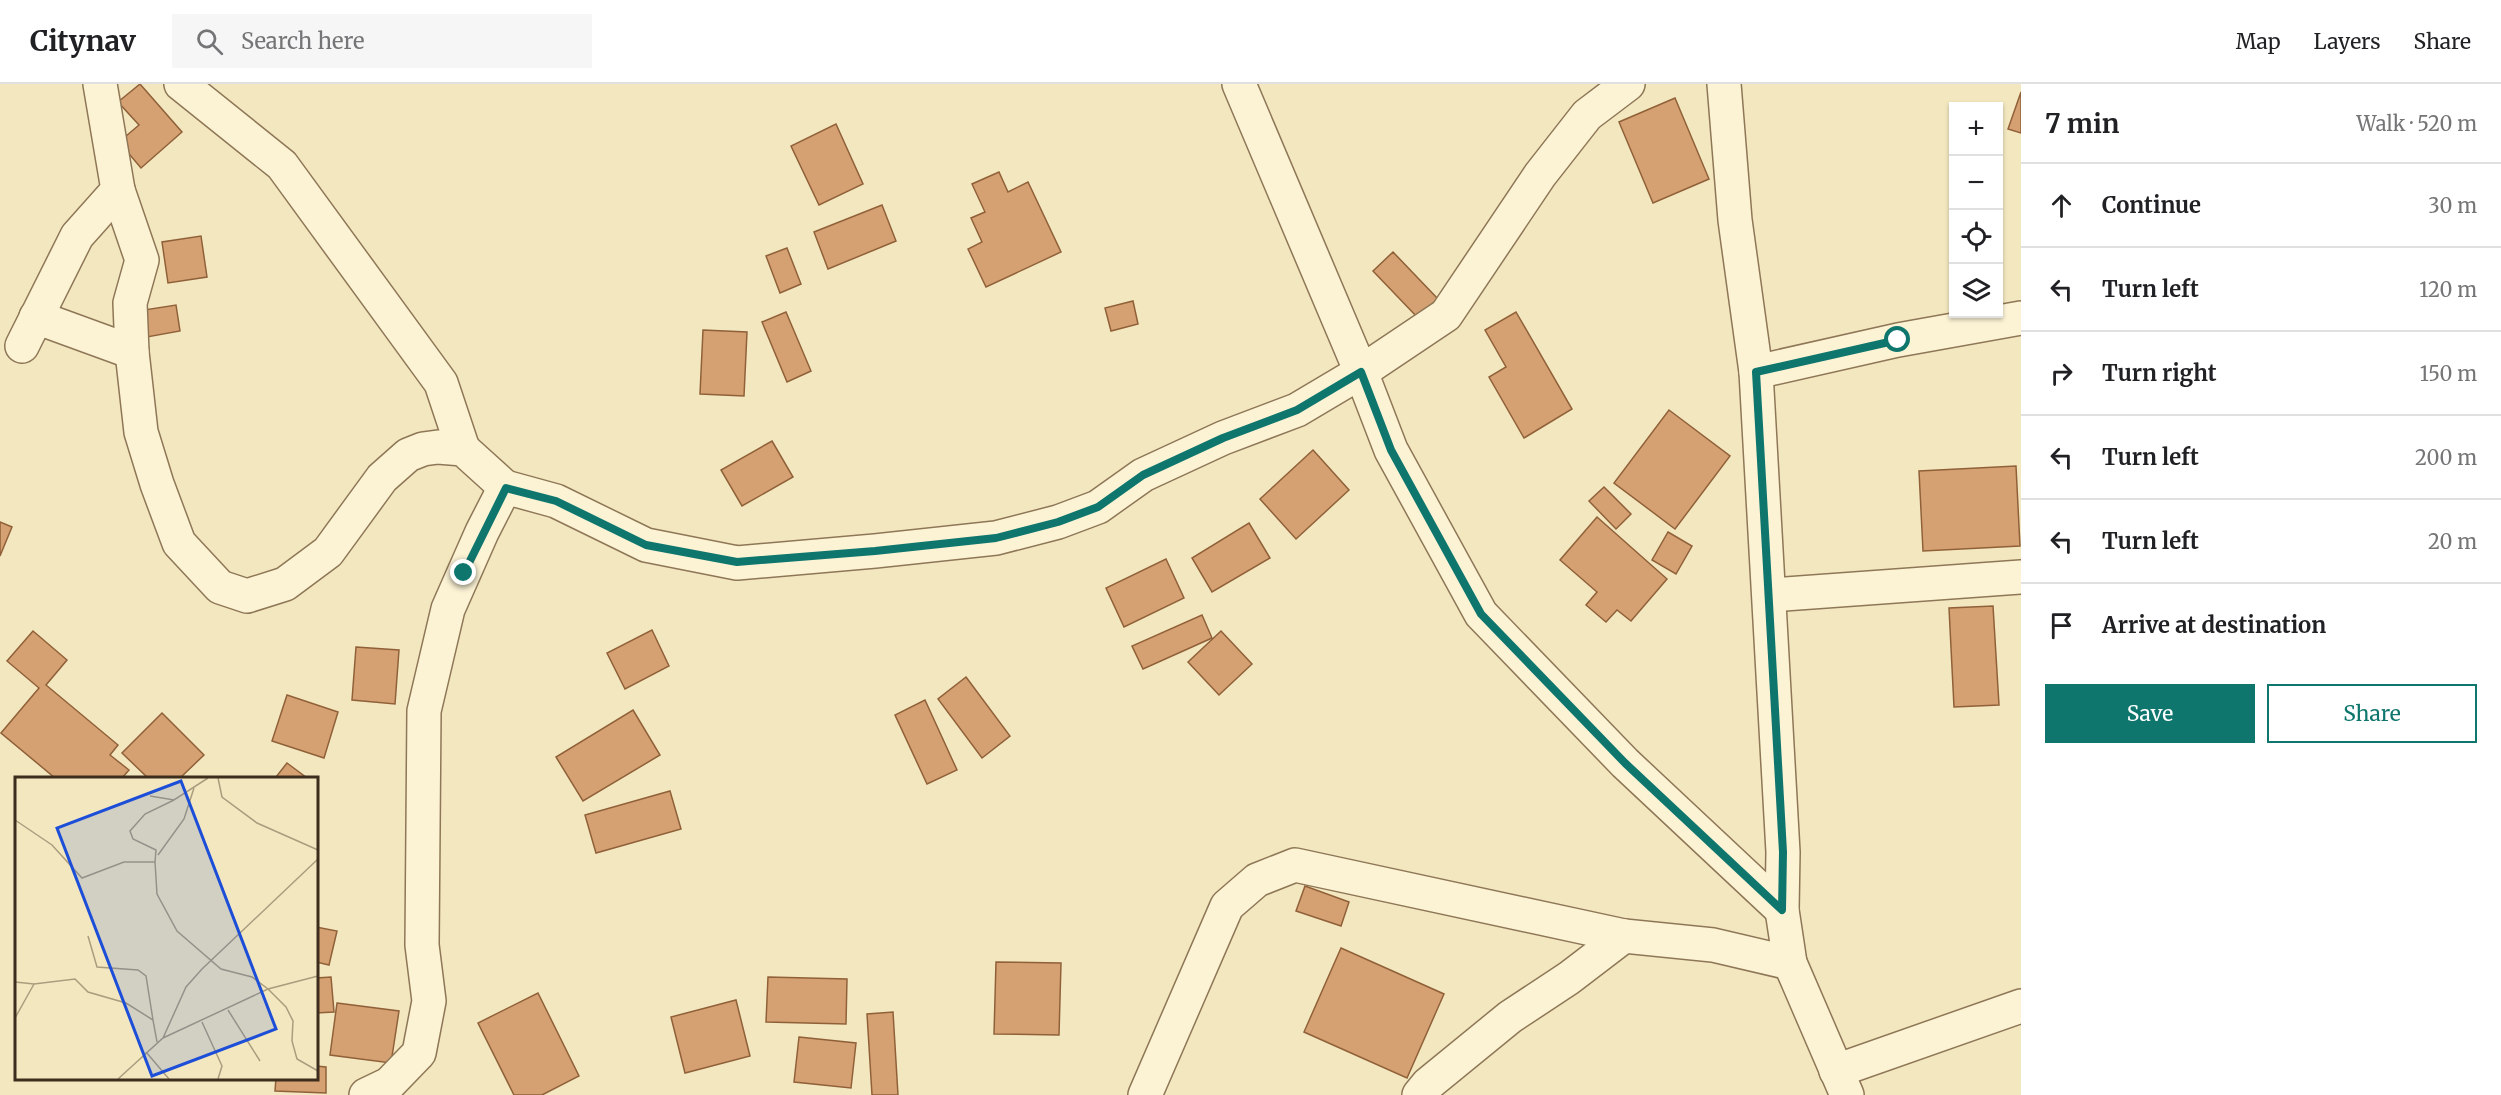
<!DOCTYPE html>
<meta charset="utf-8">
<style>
:root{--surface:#fff;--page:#f6f6f6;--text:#202124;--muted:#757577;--line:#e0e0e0;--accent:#0f766e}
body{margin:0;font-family:Merriweather,serif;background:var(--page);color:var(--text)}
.controls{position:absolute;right:18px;top:18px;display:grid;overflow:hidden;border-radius:0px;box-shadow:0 2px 4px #0004}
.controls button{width:54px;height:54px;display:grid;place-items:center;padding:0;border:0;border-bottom:2px solid var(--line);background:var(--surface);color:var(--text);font:30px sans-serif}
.stop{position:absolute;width:18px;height:18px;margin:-14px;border:4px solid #0f766e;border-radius:50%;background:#fff}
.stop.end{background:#0f766e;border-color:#fff;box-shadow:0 2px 6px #0008}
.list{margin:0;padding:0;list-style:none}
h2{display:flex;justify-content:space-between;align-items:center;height:78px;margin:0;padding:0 24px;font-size:26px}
h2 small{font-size:20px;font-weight:400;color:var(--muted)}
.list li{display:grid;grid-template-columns:39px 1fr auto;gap:18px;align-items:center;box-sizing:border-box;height:84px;padding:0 24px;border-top:2px solid var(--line)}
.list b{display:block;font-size:22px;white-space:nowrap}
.list em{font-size:20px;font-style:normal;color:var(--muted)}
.actions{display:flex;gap:12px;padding:18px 24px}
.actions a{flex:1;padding:14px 0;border:2px solid var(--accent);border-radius:0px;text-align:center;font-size:21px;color:var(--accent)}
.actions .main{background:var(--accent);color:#fff}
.icon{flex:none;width:33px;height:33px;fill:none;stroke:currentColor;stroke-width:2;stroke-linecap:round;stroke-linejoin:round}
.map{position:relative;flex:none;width:2021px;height:1011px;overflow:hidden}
header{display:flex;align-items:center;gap:36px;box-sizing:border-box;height:84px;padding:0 30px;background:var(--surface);border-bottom:2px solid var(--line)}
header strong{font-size:28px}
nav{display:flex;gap:33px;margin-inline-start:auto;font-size:21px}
.search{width:420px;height:54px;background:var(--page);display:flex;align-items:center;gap:15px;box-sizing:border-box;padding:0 21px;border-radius:0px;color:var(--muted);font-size:22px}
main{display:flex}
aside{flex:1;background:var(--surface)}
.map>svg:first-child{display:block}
.building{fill:#d5a172;stroke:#906139;stroke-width:1.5}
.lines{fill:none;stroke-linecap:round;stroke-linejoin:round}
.minor-casing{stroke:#8e7756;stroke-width:36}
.minor{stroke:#fcf3d5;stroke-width:33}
.route{stroke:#0f766e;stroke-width:8}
.inset-road{fill:none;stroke:#aa9d7e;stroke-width:1.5}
.view{fill:#1d4ed8;fill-opacity:0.15;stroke:#1d4ed8;stroke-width:3}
.inset-edge{fill:none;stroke:#3c2d1c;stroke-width:3}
</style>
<header>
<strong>Citynav</strong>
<div class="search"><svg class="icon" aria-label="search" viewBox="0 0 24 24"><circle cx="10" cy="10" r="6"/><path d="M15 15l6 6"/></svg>Search here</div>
<nav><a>Map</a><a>Layers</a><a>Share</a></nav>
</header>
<main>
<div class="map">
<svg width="2021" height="1011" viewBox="0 0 2021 1011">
<rect width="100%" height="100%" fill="#f3e7c0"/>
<g class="building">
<polygon points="140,0 182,48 141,84 119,58 139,41 118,18"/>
<polygon points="2021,8 2021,49 2008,45"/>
<polygon points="1675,14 1709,95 1653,119 1619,38"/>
<polygon points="836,40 863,100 819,121 791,62"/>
<polygon points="999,88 1008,108 1028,98 1061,168 986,203 968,165 982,158 971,134 985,128 972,100"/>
<polygon points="882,121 896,157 828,185 814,148"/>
<polygon points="201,152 207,193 168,199 162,158"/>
<polygon points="787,164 801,200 780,209 766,172"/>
<polygon points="1393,168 1438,215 1418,234 1373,187"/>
<polygon points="1133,217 1138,240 1111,247 1105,224"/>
<polygon points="176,221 180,247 136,255 131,228"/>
<polygon points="786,228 811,287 787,298 762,238"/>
<polygon points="1516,228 1572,325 1524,354 1489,293 1506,283 1485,246"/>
<polygon points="703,246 747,248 744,312 700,310"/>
<polygon points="1669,326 1730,372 1675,445 1614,399"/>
<polygon points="772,357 793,393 742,422 721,386"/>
<polygon points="1313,366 1349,406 1296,455 1260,415"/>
<polygon points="2016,382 2020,462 1923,467 1919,387"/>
<polygon points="1604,403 1631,430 1616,445 1589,417"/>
<polygon points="1597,433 1667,495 1631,537 1617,526 1606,538 1586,521 1597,508 1560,476"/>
<polygon points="0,438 12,443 0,472"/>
<polygon points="1249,439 1270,474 1212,508 1192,474"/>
<polygon points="1668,448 1692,462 1676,490 1652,476"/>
<polygon points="1166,475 1184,514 1124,543 1106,504"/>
<polygon points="1993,522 1999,621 1954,623 1949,524"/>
<polygon points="1202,531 1212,554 1143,585 1132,562"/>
<polygon points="652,546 669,582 625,605 607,569"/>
<polygon points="33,547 67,576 46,601 118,661 110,671 129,686 122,694 55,694 1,649 39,604 7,577"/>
<polygon points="1221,547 1252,580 1219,611 1188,578"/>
<polygon points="356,563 399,566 395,620 352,616"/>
<polygon points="966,593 1010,652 982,674 938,615"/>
<polygon points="287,611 338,628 324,674 272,657"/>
<polygon points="925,616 957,686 927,700 895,631"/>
<polygon points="633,626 660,671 583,717 556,673"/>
<polygon points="162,629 204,671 180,694 148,694 122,669"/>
<polygon points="287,679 307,694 276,693"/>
<polygon points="670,707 681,745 596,769 585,731"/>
<polygon points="1305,802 1349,818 1341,842 1296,827"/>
<polygon points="316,843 337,847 329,881 316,878"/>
<polygon points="1341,864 1444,910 1407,994 1304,948"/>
<polygon points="996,878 1061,879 1059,951 994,950"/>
<polygon points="331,893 334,928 316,929 316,894"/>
<polygon points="768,893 847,895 846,940 766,938"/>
<polygon points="538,909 579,992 542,1011 514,1011 478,939"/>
<polygon points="736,916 750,972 685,989 671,933"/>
<polygon points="337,919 399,927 391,979 330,971"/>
<polygon points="893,928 898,1011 872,1011 867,930"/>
<polygon points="799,953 856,959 851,1004 794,998"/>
<polygon points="316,982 326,983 326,1009 275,1007 276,994 316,994"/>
</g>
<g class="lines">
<g class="minor-casing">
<g id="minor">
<polyline points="181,0 282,81 441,299 463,365"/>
<polyline points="1239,0 1361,288 1391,366 1481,530 1625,679 1782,826"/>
<polyline points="1724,0 1735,136 1756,288 1783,768 1782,826 1790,879 1847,1011"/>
<polyline points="118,106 142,176 130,219 132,268 141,348 157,400 179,459 220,503 247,512 285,500 328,468 382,394 408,371 423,365 438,363 463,365 505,403"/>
<polyline points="36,233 132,268"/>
<polyline points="22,262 77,152 118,106 100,0"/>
<polyline points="1756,288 1898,256 2021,234"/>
<polyline points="1770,511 2021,493"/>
<polyline points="1836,987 2021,922"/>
<polyline points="366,1011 389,1000 419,969 429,917 422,861 424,627 448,525 482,448 505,403 556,417 646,461 737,479 875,467 996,454 1058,438 1098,423 1143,391 1223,354 1297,326 1361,288 1446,231 1540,91 1587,31 1628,0"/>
<polyline points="1145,1011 1227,822 1257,796 1295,781 1624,852"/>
<polyline points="1419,1011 1428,1000 1510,933 1569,894 1624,852 1713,861 1790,879"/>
</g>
</g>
<use href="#minor" class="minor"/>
</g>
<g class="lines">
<polyline class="route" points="464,489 506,404 556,417 646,461 737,478 875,467 996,454 1058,438 1098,423 1143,391 1223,354 1297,326 1361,288 1391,366 1481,530 1625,679 1782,826 1783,768 1756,288 1898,256"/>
</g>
<g transform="translate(15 693)">
<rect width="303" height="303" fill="#f3e7c0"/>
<path class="inset-road" d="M203 1 207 20 242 46 303 73M135 19 159 23 193 1M0 43 37 68 67 101 109 85H140L142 117 162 154 206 192 237 200 253 212 271 230 278 244 277 264 282 282 303 294M143 78 169 42 179 11M140 85 141 73 118 62 115 54 130 37 159 23M73 159 82 190 123 193 131 199 138 243M0 205 19 207 60 202 73 215 111 226 138 243 142 265M213 233 245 284M0 241 19 207M187 245 207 289 203 302M148 261 171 210 187 192 303 82M131 275 154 302M103 302 148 261 253 212 303 199"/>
<path class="view" d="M166 4 261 252 137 299 42 51Z"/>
<rect width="303" height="303" class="inset-edge"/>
</g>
</svg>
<div class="controls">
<button>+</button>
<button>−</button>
<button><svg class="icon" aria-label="locate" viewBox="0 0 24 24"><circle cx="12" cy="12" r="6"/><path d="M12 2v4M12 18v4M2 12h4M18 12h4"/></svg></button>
<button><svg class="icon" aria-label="layers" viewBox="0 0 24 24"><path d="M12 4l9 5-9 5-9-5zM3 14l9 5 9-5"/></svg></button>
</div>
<div class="stop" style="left:1898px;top:256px"></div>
<div class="stop end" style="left:464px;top:489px"></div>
</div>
<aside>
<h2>7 min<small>Walk · 520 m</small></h2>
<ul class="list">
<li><svg class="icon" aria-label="ahead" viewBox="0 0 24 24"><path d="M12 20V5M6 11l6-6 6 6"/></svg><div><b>Continue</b></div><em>30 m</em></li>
<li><svg class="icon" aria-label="left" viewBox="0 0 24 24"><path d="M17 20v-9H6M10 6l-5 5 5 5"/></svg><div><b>Turn left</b></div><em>120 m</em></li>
<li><svg class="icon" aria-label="right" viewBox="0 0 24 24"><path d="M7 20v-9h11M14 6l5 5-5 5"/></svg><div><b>Turn right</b></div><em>150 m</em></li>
<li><svg class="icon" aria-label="left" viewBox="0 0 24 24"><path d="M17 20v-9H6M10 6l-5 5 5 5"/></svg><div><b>Turn left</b></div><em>200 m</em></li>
<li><svg class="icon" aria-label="left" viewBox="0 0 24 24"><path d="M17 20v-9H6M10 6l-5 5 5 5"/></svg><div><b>Turn left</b></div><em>20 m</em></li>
<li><svg class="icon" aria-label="arrive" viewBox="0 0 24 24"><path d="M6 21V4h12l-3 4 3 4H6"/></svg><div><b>Arrive at destination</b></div></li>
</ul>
<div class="actions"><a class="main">Save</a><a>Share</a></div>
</aside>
</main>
